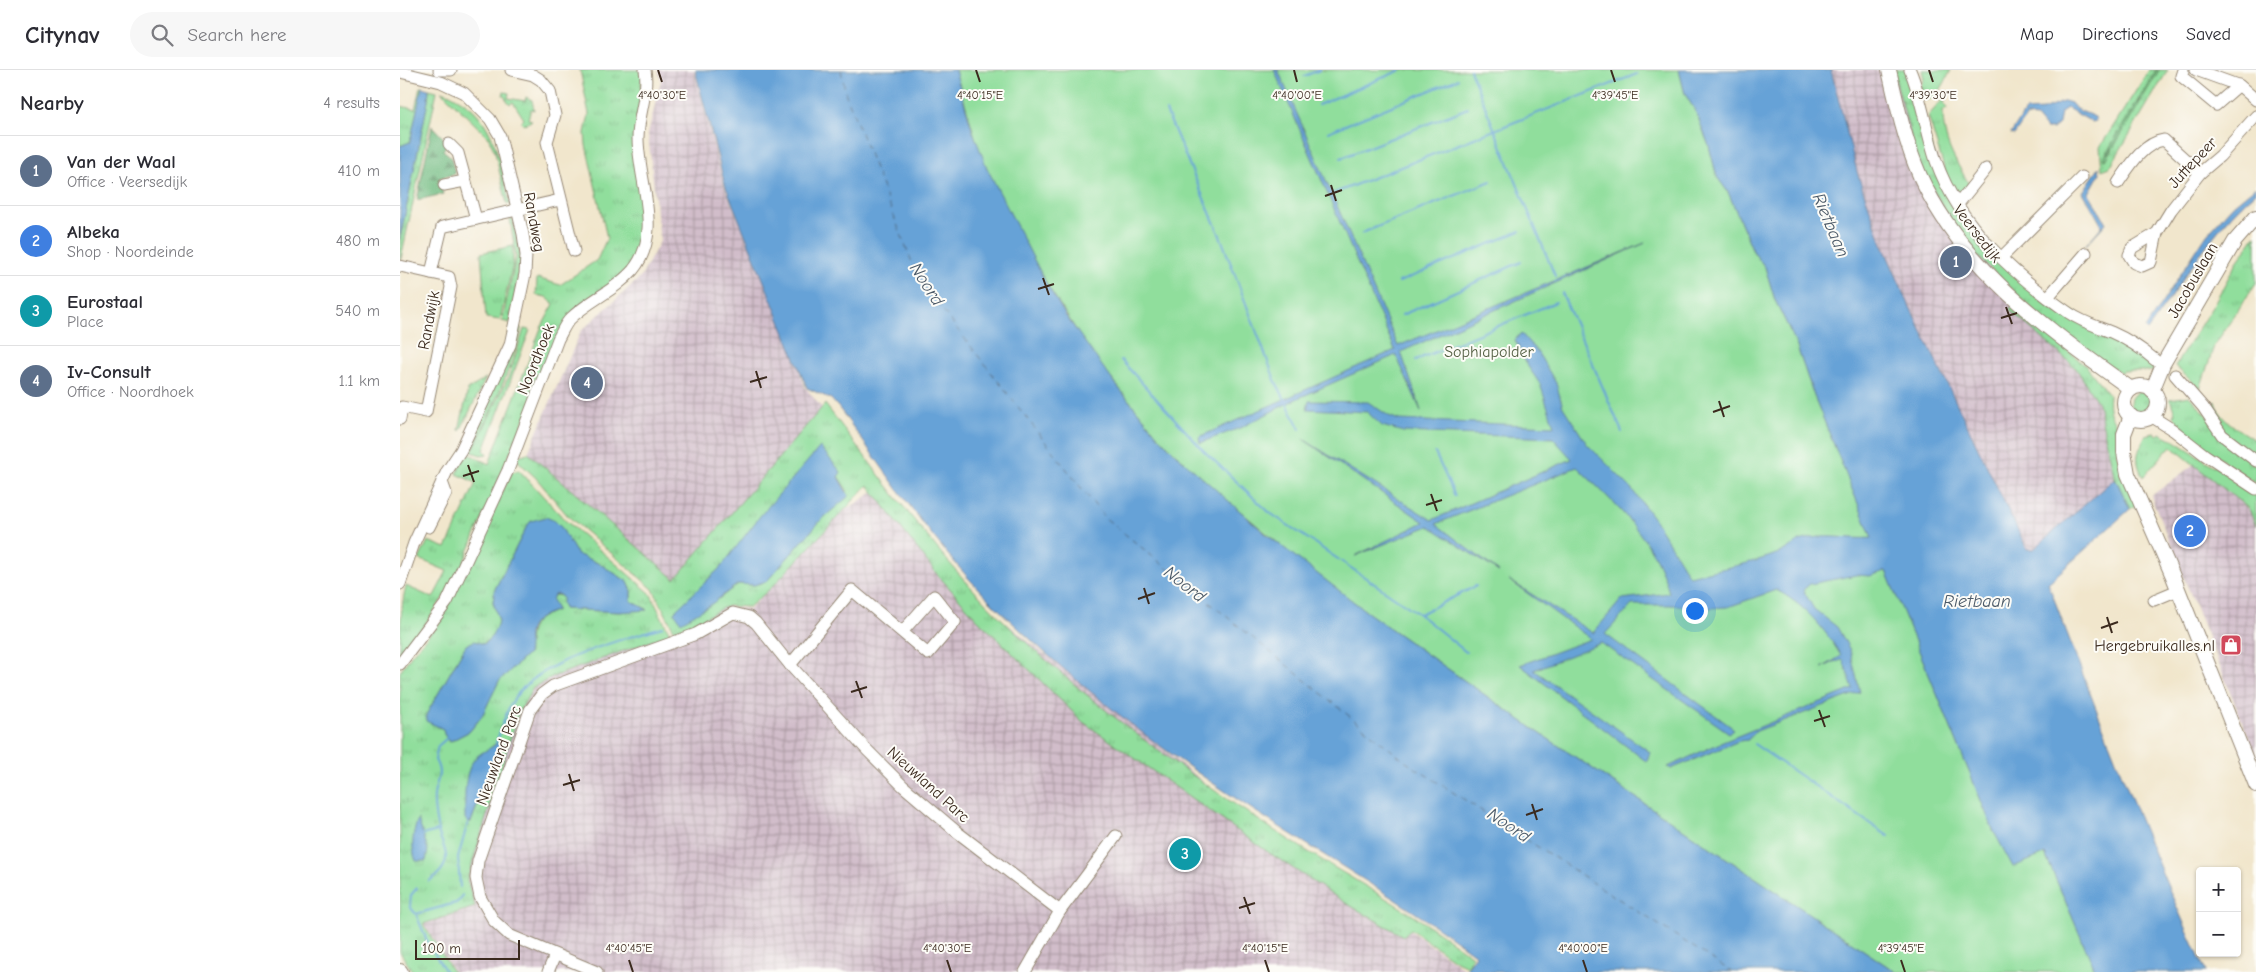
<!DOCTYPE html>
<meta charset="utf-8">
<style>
:root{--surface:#fff;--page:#f7f7f7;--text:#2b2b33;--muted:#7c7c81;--line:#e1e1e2;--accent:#0b8043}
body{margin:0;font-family:"Comic Neue",sans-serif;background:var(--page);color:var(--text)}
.controls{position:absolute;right:15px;bottom:15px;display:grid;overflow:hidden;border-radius:5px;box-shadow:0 1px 4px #0004}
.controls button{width:45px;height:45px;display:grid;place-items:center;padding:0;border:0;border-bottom:1px solid var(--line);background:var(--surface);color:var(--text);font:25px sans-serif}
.scale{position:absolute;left:15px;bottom:12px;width:105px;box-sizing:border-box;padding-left:5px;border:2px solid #3b2a1e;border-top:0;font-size:14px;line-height:18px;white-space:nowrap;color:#3b2a1e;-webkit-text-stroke:4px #fdfcf7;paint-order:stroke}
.you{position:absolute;left:1294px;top:540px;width:18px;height:18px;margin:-12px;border:4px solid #fff;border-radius:50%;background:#1a73e8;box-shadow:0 0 0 8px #1a73e833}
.badge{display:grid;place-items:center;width:32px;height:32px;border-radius:50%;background:var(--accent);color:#fff;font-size:16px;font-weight:700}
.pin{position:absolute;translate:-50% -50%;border:2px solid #fff;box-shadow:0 1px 5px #0006}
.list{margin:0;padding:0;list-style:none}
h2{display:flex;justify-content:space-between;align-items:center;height:65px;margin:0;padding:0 20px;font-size:21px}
h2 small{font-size:16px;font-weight:400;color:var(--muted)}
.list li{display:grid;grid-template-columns:32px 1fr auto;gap:15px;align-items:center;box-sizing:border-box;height:70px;padding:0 20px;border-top:1px solid var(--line)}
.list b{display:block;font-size:19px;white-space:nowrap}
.list p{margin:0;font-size:16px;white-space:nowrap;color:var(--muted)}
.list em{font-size:16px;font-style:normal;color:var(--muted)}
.icon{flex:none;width:28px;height:28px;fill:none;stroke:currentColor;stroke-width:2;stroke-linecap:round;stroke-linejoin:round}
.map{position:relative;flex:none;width:1856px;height:902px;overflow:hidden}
header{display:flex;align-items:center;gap:30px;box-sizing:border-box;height:70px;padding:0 25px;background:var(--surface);border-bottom:1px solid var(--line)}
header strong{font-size:24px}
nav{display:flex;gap:28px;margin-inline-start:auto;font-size:18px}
.search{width:350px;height:45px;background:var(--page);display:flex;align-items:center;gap:12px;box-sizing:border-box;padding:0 18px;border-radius:28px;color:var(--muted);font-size:19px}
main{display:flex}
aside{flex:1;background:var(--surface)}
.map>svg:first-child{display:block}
.industrial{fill:url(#industrial-grid)}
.grass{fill:url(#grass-tufts);stroke:#66845d;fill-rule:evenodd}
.forest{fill:url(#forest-firs);stroke:#587451}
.park{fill:#90de9c;stroke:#66845d}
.water{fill:#66a2d7;stroke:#50667a}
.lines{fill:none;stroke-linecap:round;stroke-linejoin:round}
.stream{stroke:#66a2d7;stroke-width:2}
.ferry{stroke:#4c5a68;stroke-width:1;stroke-dasharray:6 5;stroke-linecap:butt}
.minor-casing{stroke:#968875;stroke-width:13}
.major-casing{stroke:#968875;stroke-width:16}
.minor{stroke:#fff;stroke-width:11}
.major{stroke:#fff;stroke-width:14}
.ticks{fill:none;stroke:#3b2a1e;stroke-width:2}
.labels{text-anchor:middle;stroke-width:4;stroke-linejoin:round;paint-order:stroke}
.street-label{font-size:16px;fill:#3b2a1e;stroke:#fdfcf7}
.park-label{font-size:16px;fill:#546044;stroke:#fdfcf7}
.poi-label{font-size:16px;fill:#3b2a1e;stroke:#fdfcf7;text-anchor:end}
.water-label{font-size:18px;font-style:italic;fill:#4c5a68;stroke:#fdfcf7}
.ticks-label{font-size:12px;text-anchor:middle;fill:#3b2a1e;stroke:#fdfcf7;stroke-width:4;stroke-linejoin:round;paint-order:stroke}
</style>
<header>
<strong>Citynav</strong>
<div class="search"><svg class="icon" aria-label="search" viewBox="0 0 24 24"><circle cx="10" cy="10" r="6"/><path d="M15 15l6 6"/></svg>Search here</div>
<nav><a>Map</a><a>Directions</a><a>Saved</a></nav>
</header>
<main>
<aside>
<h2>Nearby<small>4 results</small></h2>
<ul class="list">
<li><span class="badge" style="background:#5c6f8a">1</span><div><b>Van der Waal</b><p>Office · Veersedijk</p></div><em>410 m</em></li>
<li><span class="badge" style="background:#3f7fe0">2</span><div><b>Albeka</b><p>Shop · Noordeinde</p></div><em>480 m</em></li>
<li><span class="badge" style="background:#0f9aa8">3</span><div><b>Eurostaal</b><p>Place</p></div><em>540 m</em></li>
<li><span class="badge" style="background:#5c6f8a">4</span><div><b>Iv-Consult</b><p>Office · Noordhoek</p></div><em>1.1 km</em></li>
</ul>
</aside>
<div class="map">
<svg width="1856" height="902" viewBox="0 0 1856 902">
<defs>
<pattern id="industrial-grid" width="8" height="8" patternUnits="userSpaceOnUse" patternTransform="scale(1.25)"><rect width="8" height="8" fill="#d1bdca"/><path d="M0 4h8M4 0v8" fill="none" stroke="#ab9aa3"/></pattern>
<pattern id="grass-tufts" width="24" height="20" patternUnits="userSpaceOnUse" patternTransform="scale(1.25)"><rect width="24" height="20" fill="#90de9c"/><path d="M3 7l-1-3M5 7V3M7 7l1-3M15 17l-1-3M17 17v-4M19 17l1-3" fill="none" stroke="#7dbf86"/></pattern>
<pattern id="forest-firs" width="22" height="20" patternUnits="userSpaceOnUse" patternTransform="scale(1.25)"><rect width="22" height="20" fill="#74bd84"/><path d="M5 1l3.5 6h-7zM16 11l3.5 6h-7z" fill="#609a6b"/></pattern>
</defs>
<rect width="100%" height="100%" fill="#fdfcf7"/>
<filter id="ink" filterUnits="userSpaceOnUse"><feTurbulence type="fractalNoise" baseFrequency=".02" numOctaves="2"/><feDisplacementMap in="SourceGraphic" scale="10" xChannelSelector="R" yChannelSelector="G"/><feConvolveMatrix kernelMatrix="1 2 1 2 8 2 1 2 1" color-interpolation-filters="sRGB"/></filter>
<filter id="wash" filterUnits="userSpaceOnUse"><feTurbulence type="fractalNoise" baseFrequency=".0096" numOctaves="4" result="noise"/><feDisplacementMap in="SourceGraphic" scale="20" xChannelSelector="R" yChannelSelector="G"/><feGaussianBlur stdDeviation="1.12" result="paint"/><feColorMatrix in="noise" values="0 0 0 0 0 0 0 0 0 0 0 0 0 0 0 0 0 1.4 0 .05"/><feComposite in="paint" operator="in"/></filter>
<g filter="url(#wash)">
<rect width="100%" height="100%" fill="#f1e6cc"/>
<g class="industrial">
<polygon points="258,0 294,0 324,115 392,281 405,317 422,338 275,509 128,383 181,261 241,207 260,171 248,64 261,10"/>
<polygon points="1416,0 1496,0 1601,223 1696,319 1716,410 1631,488 1501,236"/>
<polygon points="1797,392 1820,415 1854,444 1856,448 1856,686 1751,426"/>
<polygon points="484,415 574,527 826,730 1066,900 1075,902 54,902 24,854 76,837 67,810 118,642 131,616 150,605 277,561 321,537 349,539 371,518 438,445"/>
</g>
<g class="grass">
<path d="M180 0H240L242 7 237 51 245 147 242 176 230 199 167 249 57 508 0 590C0 566 0 539 6 516L33 528 47 501 19 489 28 471 46 478 76 413 57 404 62 392 69 384 89 394 141 258 154 234 146 227 136 225 137 208 160 215 197 190 207 168 186 75 185 63 189 44Z"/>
<polygon points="1493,0 1507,0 1543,113 1617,208 1726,273 1756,296 1753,301 1723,301 1722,303 1685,282 1642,248 1563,172 1518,92"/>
<path d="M1522 0H1551C1545 11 1539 29 1525 30L1520 16 1524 9Z"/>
<polygon points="1749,0 1756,0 1703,89 1706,90 1759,0 1768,0 1710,97 1702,100 1700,77"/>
<polygon points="20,17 22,17 10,72 0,76 0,36 15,39"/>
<polygon points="29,19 37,21 0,193 0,169 28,31"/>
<path d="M41 21C48 22 55 27 62 31 96 52 101 97 110 134H107L95 82 88 67Z"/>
<polygon points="104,22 109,23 108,28 125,31 126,27 132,30 134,40 131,39 128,49 132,50 128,53 123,54 121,52 124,49 113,32 110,34 103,25"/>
<path d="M1546 26 1544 33 1547 39 1543 41C1543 73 1554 88 1569 114L1558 125 1547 107 1528 46Z"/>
<polygon points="110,149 113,149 121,189 110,253 102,251 116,187"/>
<polygon points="1856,165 1856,213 1814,276 1800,319 1775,296 1812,237 1837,192"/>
<polygon points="113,176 113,194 100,250 86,248 81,183"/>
<path d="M1611 237H1615L1623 242 1687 297 1709 325C1707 341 1711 350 1722 361L1717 382 1722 400 1737 435 1730 439 1714 405 1698 333 1676 298 1610 240Z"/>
<path d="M118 258H121C112 300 92 338 74 376L70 381 65 379Z"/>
<polygon points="124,259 130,260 84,380 87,384 81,385 72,382 108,308"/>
<polygon points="86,308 60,361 59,360 68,320"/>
<circle cx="1741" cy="333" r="11"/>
<polygon points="1789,326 1856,396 1856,413 1796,372 1773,345 1775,343 1770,329"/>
<path d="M1815 331C1819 350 1841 361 1856 371V388L1831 371 1809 337Z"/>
<path d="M425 334C489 417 550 504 628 574 698 638 775 695 854 747 904 781 957 810 1008 842 1030 856 1051 871 1072 886L1067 896 1054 890 1011 859 1003 866 944 832 868 782 683 652 577 549 536 503 468 415 371 518 349 537C343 537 335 536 329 536 317 538 292 558 276 564L253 519 168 446 136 408 117 390 118 386 128 383 275 509ZM420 378 447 420 448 426 422 449 367 511 354 515 338 514 320 528 275 542 321 497Z"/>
<path d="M1754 363 1758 365 1760 363 1772 369 1856 423V456L1849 439 1771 376 1743 407C1734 388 1737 384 1746 365Z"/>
<path d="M119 400 166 451 250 523 270 564 152 607 133 618 118 644 67 810 75 837 23 854 53 902H13L0 882V602L12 584 40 552 112 402ZM131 451 161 457 176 484 200 494 228 512 231 519V531L247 539 219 542 165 539 162 526 154 525 152 530 157 540C130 551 130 556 128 584L99 611 82 646 70 661 49 672 44 664 43 659 26 645 66 575 83 574 92 566 99 551 93 532 95 519 127 456ZM96 673 95 691 71 752H68L79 685 87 681Z"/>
</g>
<g class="forest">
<polygon points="1756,0 1759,0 1706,90 1703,89"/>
<polygon points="32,56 48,73 43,80 51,87 55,104 39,108 43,124 17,130"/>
</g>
<polygon class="park" points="555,0 1279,0 1285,24 1296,42 1309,76 1317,107 1328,122 1354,183 1365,197 1375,230 1395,271 1414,326 1594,762 1645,784 1696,902 1496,902 1132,658 967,542 891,484 801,408 759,367 693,286 646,213 599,125 579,80"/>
<g class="water">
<path d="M295 0H555L572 59 587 98 646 213 666 246 713 311 759 367 779 387 866 464 967 542 1132 658 1496 902H1064L1076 885C996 826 909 778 826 722 743 667 662 602 591 532 533 474 487 403 439 338L431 329 407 318 325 115Z"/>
<polygon points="874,0 878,0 998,276 1245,173 1001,282 1021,341 996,285 894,330 840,358 800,373 799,367 995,280"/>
<path d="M1279 0H1431L1458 105 1481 171 1510 237 1627 479H1634L1715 408 1730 439 1648 513C1698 644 1747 775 1806 902H1696L1645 784 1613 797 1594 762 1486 501 1470 506 1456 505 1410 514 1403 520 1414 539 1437 557 1450 580 1460 622 1354 662 1348 670 1339 671 1271 699 1268 697 1318 674 1453 619 1443 590 1434 592 1422 598 1441 586C1426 560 1403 533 1376 520L1328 537 1309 538 1270 535H1232L1205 564 1334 659 1329 663 1201 573 1134 600 1250 682 1247 692 1120 595 1191 569 1109 510 1193 563 1222 529 1269 523C1256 470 1214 433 1177 397L1036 454 1099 502 1029 456 955 486 1024 452 903 369 1032 450 1172 389 1153 368 1003 362 982 356 967 342 907 339 909 331 968 332 989 346 999 350 1154 356 1140 314 1127 295 1115 270 1121 263 1138 283 1156 313 1163 337 1187 374 1230 417 1255 450 1289 506C1319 499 1351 494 1379 483 1387 480 1395 472 1403 470 1425 463 1450 470 1472 468L1414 326 1395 271 1375 230 1365 197 1354 183 1328 122 1317 107 1309 76 1296 42 1285 24Z"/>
<polygon points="22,17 29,19 28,31 0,169 0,76 10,72"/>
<polygon points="1665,31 1671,33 1676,39 1695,47 1696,51 1692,52 1667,38 1661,42 1659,54 1653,59 1646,59 1636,47 1627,46 1614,65 1611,64 1625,41 1643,40"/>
<polygon points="1699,97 1700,103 1689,123 1706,153 1685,176 1702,156 1683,122"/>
<path d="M1856 116V122C1809 162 1783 212 1747 261L1745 259 1807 164 1833 135Z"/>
<polygon points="420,377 441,402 438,407 449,426 422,449 367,511 354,515 338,514 309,536 281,552 274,542 321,497 360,446"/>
<path d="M146 447 155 451 161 457 177 484 200 494 228 512 231 519V531L248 540 219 542 164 539 162 533V527L158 524 154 525 152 530 157 540C147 544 131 550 129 563 128 570 130 577 128 584L99 611 82 646 70 661 49 672 44 664 43 659 26 651V645L66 575 74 571 84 574 92 566 99 551 93 532 95 519 127 456 131 451Z"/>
<path d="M97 673 100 675 71 752H68L65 749C65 730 62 696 80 684 86 680 91 678 97 673Z"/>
<path d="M18 749 28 780 26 791H16C10 777 13 762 18 749Z"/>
</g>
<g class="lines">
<g class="stream">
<polyline points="1070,0 1155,206"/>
<polyline points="904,6 920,0"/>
<polyline points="918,35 1001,0"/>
<polyline points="766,41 821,168 875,310 900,359"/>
<polyline points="928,62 1058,9"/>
<polyline points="941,88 1068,38"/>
<polyline points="932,124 1237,4"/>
<polyline points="962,163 1091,111"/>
<polyline points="999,212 1120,161"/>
<polyline points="1162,223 1222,362"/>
<polyline points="1002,245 1121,192"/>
<polyline points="721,290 804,381 870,443 1019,544 1066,582"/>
<polyline points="1016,290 1156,232"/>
<polyline points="1035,383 1055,426"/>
<polyline points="1020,544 1076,516"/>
<path d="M96 673C101 661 104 646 111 634 133 591 219 571 262 557"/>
<polyline points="1354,674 1488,766"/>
<polyline points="22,765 38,761"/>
<path d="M29 811C37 806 46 798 46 787 46 778 40 769 38 761 36 750 33 737 34 726 35 711 44 706 35 690L38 676 47 668"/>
<polyline points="60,817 58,788 68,752"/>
<polyline points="17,818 11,825 10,837 16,844 28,873 46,902"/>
<polyline points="16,844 56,833 61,829 62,825"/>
</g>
<polyline class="ferry" points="441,0 446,25 519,210 704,447 1006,692 1332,902"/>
</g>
</g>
<g filter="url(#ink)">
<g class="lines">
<g class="minor-casing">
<g id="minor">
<polyline points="39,0 51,0"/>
<polyline points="111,0 133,5 141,10 150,21 155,45 147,72 174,181"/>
<path d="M1510 0C1522 29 1526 61 1536 91 1559 156 1614 205 1669 243 1682 252 1696 256 1711 262 1727 269 1741 278 1755 290"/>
<polyline points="1783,0 1781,6 1816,35 1839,15"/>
<polyline points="1796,0 1840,16 1856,30"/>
<polyline points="0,2 41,12 64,23 90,49 100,66 123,164 126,185 125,204 110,275 61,380 47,401 14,473 0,514"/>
<polyline points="49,74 58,83 76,149"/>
<path d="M1718 113C1729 97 1743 73 1764 70L1800 103"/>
<polyline points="44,115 65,111"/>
<polyline points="1558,134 1586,99"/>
<polyline points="1757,163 1732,178 1729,185 1734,193 1742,196 1751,192 1757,163 1771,140 1800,103 1820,86 1856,46"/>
<polyline points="1601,188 1682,107"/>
<polyline points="0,196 49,207 51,217 26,342 2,337 0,349"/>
<polyline points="31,203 42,157 160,130"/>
<polyline points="1648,227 1686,183"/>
<polyline points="1775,305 1803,337 1822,365 1856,391"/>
<polyline points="1751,346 1773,360 1805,385 1856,419"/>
<polyline points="29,457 46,423 42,412"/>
<polyline points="1754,530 1778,520"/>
<path d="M0 594 47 532 108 400 158 269C162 262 165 254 170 249 189 230 215 221 233 200 264 162 238 111 238 68 238 45 249 22 245 0"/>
<polyline points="390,595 452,520 528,584 555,552 534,526 502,562"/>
<polyline points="660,841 716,766"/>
<polyline points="148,902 155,885"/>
<polyline points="197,902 109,865 94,851 80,827 76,808 78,791 130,640 142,624 153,616 296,564 333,543 349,547 356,553 390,595 467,680 503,716 557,762 660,841 625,902"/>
</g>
</g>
<g class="major-casing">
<g id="major">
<path d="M1489 0C1497 35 1505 72 1520 106 1562 199 1650 261 1731 319"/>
<circle cx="1741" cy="333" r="17"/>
<polyline points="1752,321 1763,294 1835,171 1856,147"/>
<polyline points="1731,346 1724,364 1724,382 1728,404 1772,504 1856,715"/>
<polyline points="0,901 1,902"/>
</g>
</g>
<use href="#minor" class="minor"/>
<use href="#major" class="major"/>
</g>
</g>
<path class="ticks" d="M258 0 262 12M576 0 580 12M894 0 897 12M1211 0 1215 12M1529 0 1533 12M931 115 936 131M925 126 942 120M643 208 649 225M638 219 654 214M1606 237 1612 254M1601 248 1617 243M356 301 361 318M350 312 367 307M1319 331 1324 347M1313 342 1330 336M68 395 74 412M63 406 79 401M1031 424 1037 441M1026 435 1042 430M744 518 749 534M738 529 755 523M1707 547 1712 563M1701 558 1718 552M456 611 462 628M451 622 467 617M1419 640 1425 657M1414 651 1430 646M169 704 174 721M163 715 180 710M1132 734 1137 750M1126 745 1143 739M844 827 850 844M839 838 855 833M229 890 233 902M547 890 551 902M865 890 869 902M1183 890 1187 902M1501 890 1505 902"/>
<defs>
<g id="shop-square" transform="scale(1.125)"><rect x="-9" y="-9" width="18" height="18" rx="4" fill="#d1495b" stroke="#fdfcf7"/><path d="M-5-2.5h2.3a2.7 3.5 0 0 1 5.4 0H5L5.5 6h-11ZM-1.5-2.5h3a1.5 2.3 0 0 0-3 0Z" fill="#fff"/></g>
</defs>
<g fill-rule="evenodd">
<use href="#shop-square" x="1831" y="575"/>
</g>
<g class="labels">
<g class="street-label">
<text transform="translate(1792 92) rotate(-47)" y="6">Juttepeer</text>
<text transform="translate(135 152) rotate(80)" y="6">Randweg</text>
<text transform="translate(1578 163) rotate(52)" y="6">Veersedijk</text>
<text transform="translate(1792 210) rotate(-60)" y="6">Jacobuslaan</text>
<text transform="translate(28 250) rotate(-79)" y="6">Randwijk</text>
<text transform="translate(135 289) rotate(-68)" y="6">Noordhoek</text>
<text transform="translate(98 685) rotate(-70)" y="6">Nieuwland Parc</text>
<text transform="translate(529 714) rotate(42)" y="6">Nieuwland Parc</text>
</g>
<g class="park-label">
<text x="1089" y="287">Sophiapolder</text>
</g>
<g class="poi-label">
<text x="1815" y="581">Hergebruikalles.nl</text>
</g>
<g class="water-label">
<text transform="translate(1431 155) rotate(67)" y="6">Rietbaan</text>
<text transform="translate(527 214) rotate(57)" y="6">Noord</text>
<text transform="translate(785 514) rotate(38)" y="6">Noord</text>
<text x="1577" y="537">Rietbaan</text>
<text transform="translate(1109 755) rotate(34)" y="6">Noord</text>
</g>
</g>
<g class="ticks-label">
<text x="262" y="29">4°40'30"E</text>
<text x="580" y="29">4°40'15"E</text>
<text x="897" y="29">4°40'00"E</text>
<text x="1215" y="29">4°39'45"E</text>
<text x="1533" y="29">4°39'30"E</text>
<text x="229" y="882">4°40'45"E</text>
<text x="547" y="882">4°40'30"E</text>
<text x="865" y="882">4°40'15"E</text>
<text x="1183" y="882">4°40'00"E</text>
<text x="1501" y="882">4°39'45"E</text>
</g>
</svg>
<div class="controls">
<button>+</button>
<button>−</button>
</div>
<div class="scale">100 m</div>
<div class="you"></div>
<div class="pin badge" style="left:1556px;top:192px;background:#5c6f8a">1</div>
<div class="pin badge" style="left:1790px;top:461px;background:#3f7fe0">2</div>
<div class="pin badge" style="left:785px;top:784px;background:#0f9aa8">3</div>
<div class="pin badge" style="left:187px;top:313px;background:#5c6f8a">4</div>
</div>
</main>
